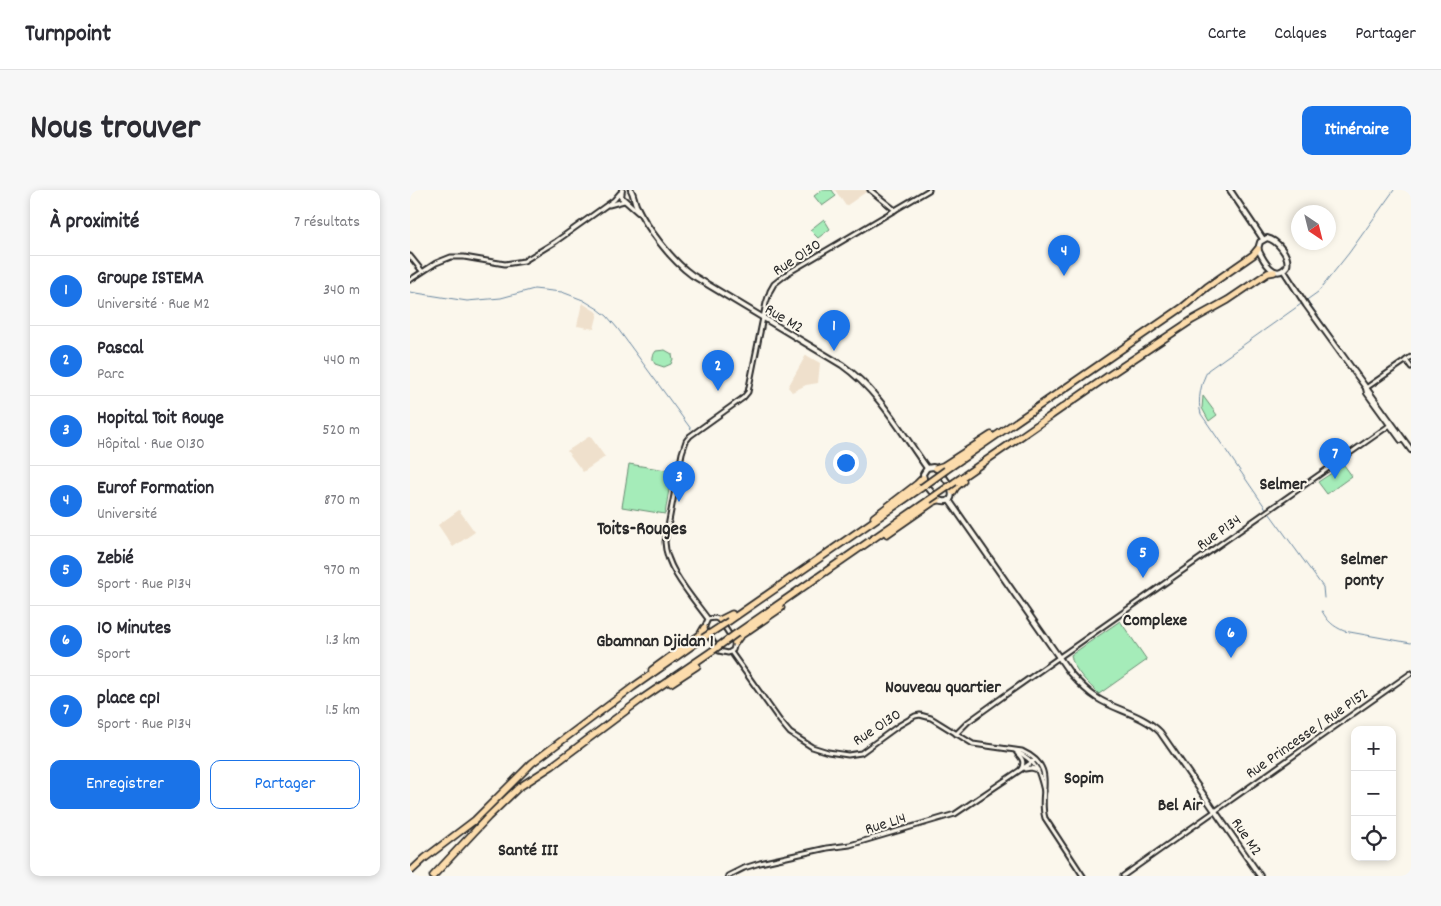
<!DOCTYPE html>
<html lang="fr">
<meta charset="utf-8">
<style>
:root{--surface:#fff;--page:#f7f7f7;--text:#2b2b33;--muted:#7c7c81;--line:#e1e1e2;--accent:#1a73e8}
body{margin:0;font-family:Dekko,sans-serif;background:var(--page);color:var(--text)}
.controls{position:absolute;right:15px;bottom:15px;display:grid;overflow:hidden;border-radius:10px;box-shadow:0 2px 8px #0003}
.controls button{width:45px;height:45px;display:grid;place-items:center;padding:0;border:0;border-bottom:1px solid var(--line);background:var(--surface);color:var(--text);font:25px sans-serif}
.compass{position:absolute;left:881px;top:15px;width:45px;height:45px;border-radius:50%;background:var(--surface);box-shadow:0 2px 8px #0003;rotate:145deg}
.you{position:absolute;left:435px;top:272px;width:18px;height:18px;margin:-12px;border:4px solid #fff;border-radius:50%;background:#1a73e8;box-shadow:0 0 0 8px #1a73e833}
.badge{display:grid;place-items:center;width:32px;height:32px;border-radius:50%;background:var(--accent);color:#fff;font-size:16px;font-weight:700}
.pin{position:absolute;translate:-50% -41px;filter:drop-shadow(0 1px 2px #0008)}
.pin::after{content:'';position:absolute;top:26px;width:18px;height:15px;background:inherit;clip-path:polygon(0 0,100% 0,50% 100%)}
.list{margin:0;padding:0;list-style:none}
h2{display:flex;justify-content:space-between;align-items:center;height:65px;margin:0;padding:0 20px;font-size:21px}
h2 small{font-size:16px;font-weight:400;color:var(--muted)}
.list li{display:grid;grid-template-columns:32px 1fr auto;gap:15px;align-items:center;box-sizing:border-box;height:70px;padding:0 20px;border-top:1px solid var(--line)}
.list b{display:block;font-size:19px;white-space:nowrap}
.list p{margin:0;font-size:16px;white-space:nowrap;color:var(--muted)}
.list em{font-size:16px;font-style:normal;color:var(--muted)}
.actions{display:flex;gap:10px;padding:15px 20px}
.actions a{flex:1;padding:11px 0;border:1px solid var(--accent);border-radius:10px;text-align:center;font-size:18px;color:var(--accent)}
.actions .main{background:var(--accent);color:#fff}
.icon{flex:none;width:28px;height:28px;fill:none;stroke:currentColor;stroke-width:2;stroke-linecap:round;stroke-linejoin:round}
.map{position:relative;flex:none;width:1001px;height:686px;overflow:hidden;border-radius:10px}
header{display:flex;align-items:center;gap:30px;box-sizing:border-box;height:70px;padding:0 25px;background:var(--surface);border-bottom:1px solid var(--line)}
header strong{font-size:24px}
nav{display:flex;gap:28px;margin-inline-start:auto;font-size:18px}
.intro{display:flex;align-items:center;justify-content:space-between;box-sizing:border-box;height:120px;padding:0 30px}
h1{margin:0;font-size:35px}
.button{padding:12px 22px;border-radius:10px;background:var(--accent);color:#fff;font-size:18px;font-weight:700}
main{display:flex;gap:30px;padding:0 30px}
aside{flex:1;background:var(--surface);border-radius:10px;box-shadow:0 2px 8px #0003}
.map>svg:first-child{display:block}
.built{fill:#efe0cc}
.green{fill:#a5ecb9;stroke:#688c72}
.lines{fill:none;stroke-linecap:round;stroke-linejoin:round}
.stream{stroke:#6987a1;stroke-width:1}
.tertiary-casing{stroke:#2b2b2b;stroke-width:7}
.secondary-casing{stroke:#2b2b2b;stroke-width:8}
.motorway-casing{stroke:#2b2b2b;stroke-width:9}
.tertiary{stroke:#fbf7ec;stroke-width:3}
.secondary{stroke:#fbf7ec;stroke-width:4}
.motorway{stroke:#fcdcac;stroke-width:5.5}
.motorway-bridge-casing{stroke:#2b2b2b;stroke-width:9;stroke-linecap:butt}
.motorway-bridge{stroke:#fcdcac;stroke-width:5.5}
.labels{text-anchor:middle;stroke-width:4;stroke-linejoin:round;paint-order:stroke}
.street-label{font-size:16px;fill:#2b2b2b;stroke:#fbf7ec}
.neighbourhood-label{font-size:18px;font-weight:bold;fill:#2b2b2b;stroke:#fbf7ec}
.quarter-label{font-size:19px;font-weight:bold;fill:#2b2b2b;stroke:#fbf7ec}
</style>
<header>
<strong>Turnpoint</strong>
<nav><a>Carte</a><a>Calques</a><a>Partager</a></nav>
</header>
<div class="intro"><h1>Nous trouver</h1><a class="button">Itinéraire</a></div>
<main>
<aside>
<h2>À proximité<small>7 résultats</small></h2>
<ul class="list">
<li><span class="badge">1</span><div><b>Groupe ISTEMA</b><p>Université · Rue M2</p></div><em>340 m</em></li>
<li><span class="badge">2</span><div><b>Pascal</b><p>Parc</p></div><em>440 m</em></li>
<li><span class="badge">3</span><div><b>Hopital Toit Rouge</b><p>Hôpital · Rue O130</p></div><em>520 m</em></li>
<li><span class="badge">4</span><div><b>Eurof Formation</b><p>Université</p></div><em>870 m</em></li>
<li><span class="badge">5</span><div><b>Zebié</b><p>Sport · Rue P134</p></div><em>970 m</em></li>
<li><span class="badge">6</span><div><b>1O Minutes</b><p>Sport</p></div><em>1.3 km</em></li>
<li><span class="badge">7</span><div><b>place cp1</b><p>Sport · Rue P134</p></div><em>1.5 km</em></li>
</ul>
<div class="actions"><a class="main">Enregistrer</a><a>Partager</a></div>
</aside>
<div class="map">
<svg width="1001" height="686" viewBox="0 0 1001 686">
<rect width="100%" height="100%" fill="#fbf7ec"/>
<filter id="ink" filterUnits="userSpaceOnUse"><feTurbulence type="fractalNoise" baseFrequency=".02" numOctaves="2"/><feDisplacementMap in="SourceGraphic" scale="10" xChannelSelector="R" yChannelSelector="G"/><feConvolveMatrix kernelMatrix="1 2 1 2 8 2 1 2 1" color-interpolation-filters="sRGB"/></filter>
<g filter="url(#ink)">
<g class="built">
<polygon points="425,0 459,0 436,16"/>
<polygon points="172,113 188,123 184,139 167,136"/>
<polygon points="396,165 410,173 408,193 396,195 382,202 378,197"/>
<polygon points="180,246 195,267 173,282 157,261"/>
<polygon points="49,320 65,342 43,357 28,335"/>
</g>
<g class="green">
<polygon points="412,0 422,0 426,6 412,16 404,6"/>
<polygon points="414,29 420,39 408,48 400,40"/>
<path d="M255 160 262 164 263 169 261 174 254 177 245 174C242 169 242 166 246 161Z"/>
<polygon points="793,206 807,225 799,231 792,218"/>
<polygon points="219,274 262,281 255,324 212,317"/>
<polygon points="934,275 942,286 917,304 908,292"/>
<path d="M710 431 737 470 689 504C678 493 663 480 661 465Z"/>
</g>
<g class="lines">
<g class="stream">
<polyline points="0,102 57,111 91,108 124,99 152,102 173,110 188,119 197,126 208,139 281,239"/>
<polyline points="897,110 1001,256"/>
<path d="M914 408 913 397 857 320 791 224C787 211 791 192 798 180L908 102 939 63 984 0"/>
<path d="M912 421C918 432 923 436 934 441L1001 453"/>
</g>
<g class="tertiary-casing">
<g id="tertiary">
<polyline points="460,0 485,20"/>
<polyline points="199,15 214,11"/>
<polyline points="0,66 12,81"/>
<polyline points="0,90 26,73 41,67 54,67 95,74 114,71 145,52 204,10 210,3"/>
<polyline points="996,170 1001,177"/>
<polyline points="956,198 1001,167"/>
<polygon points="305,428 310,430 325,453 323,460 318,463 309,461 294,438 298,429"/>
<path d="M298 429C283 408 256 379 255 352L272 263 276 251 280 246 333 208 338 202 356 113 360 101 364 94 378 83 519 0"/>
<path d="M321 462 370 531 380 543 402 557 418 562 438 565 451 563 488 536 505 526 510 525 521 528 563 554 612 561C649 578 627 602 635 628L673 686"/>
<polyline points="546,544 558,532 594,506 980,235"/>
<path d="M606 561C627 572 629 580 634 601"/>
<path d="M607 563C612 568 615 572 611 579"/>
<polyline points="615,579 621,578 628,580"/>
<polyline points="318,686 334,678 350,673 417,658 440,655 545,624 625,570"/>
<polyline points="713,686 1001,483"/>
</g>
</g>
<g class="secondary-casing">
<g id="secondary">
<polyline points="212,0 211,7 228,22"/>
<path d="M221 0C224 5 224 10 226 15 237 38 261 70 282 85L432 175C469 201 491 242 517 278"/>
<polyline points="820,0 853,49"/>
<path d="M857 48C867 50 880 66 877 76 865 92 853 70 848 59L850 52Z"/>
<polyline points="874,81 896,115 1001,260"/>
<polyline points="956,198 957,203 991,250"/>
<path d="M523 277C536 282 555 318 528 310L515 294 513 284 517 278Z"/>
<path d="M539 310 660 483C668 492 676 501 687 508 707 521 732 524 750 542L850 686"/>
</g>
</g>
<g class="motorway-casing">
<g id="motorway">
<polyline points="526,278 533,276 581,245"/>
<polyline points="536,280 773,117 797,97 843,65 848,59"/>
<polyline points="545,292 701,184 782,130 818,110 858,83 864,82"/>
<polyline points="543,302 546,297 553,291"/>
<polyline points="464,327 507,294 513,288"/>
<polyline points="477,344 523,312 528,310"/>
<polyline points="310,430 322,424"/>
<polyline points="319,431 511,298"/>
<polyline points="327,443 519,310"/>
<polyline points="325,453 330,446 371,418"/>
<polyline points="242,480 290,445 294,438"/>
<polyline points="261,493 287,476"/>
<polyline points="0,682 15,668 65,630 122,573 223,497 293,448"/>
<polyline points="23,686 78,627 108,598 142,576 233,508 302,461"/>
</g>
</g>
<use href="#tertiary" class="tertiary"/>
<use href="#secondary" class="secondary"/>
<use href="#motorway" class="motorway"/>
<g class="motorway-bridge-casing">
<g id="motorway-bridge">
<polyline points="511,298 536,280"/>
<polyline points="519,310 545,292"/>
<polyline points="293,448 319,431"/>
<polyline points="302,461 327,443"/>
</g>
</g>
<use href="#motorway-bridge" class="motorway-bridge"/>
</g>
</g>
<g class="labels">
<g class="street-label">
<text transform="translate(386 66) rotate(-33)" y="6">Rue O130</text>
<text transform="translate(375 127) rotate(31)" y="6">Rue M2</text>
<text transform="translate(808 341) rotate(-35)" y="6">Rue P134</text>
<text transform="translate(466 536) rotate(-33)" y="6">Rue O130</text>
<text transform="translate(896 542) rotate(-35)" y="6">Rue Princesse / Rue P152</text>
<text transform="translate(475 632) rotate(-17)" y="6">Rue L14</text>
<text transform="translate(838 646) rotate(56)" y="6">Rue M2</text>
</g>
<g class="neighbourhood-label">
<text x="873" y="299">Selmer</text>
<text x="954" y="374">Selmer<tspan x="954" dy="21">ponty</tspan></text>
<text x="745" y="435">Complexe</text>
<text x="245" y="456">Gbamnan Djidan 1</text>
<text x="533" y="502">Nouveau quartier</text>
<text x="674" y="593">Sopim</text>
<text x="770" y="620">Bel Air</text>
<text x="118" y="665">Santé III</text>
</g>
<g class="quarter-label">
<text x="232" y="344">Toits-Rouges</text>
</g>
</g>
</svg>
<div class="controls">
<button>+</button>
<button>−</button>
<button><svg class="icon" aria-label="locate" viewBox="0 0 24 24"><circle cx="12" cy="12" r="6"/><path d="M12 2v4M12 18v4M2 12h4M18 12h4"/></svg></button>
</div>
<svg class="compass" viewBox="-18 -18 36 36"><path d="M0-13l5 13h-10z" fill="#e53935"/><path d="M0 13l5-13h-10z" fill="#7c7c81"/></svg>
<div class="you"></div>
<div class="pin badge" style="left:424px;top:161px">1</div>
<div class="pin badge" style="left:308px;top:201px">2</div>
<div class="pin badge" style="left:269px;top:312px">3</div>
<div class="pin badge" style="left:654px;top:86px">4</div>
<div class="pin badge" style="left:733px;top:388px">5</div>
<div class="pin badge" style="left:821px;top:468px">6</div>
<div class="pin badge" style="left:925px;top:289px">7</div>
</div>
</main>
